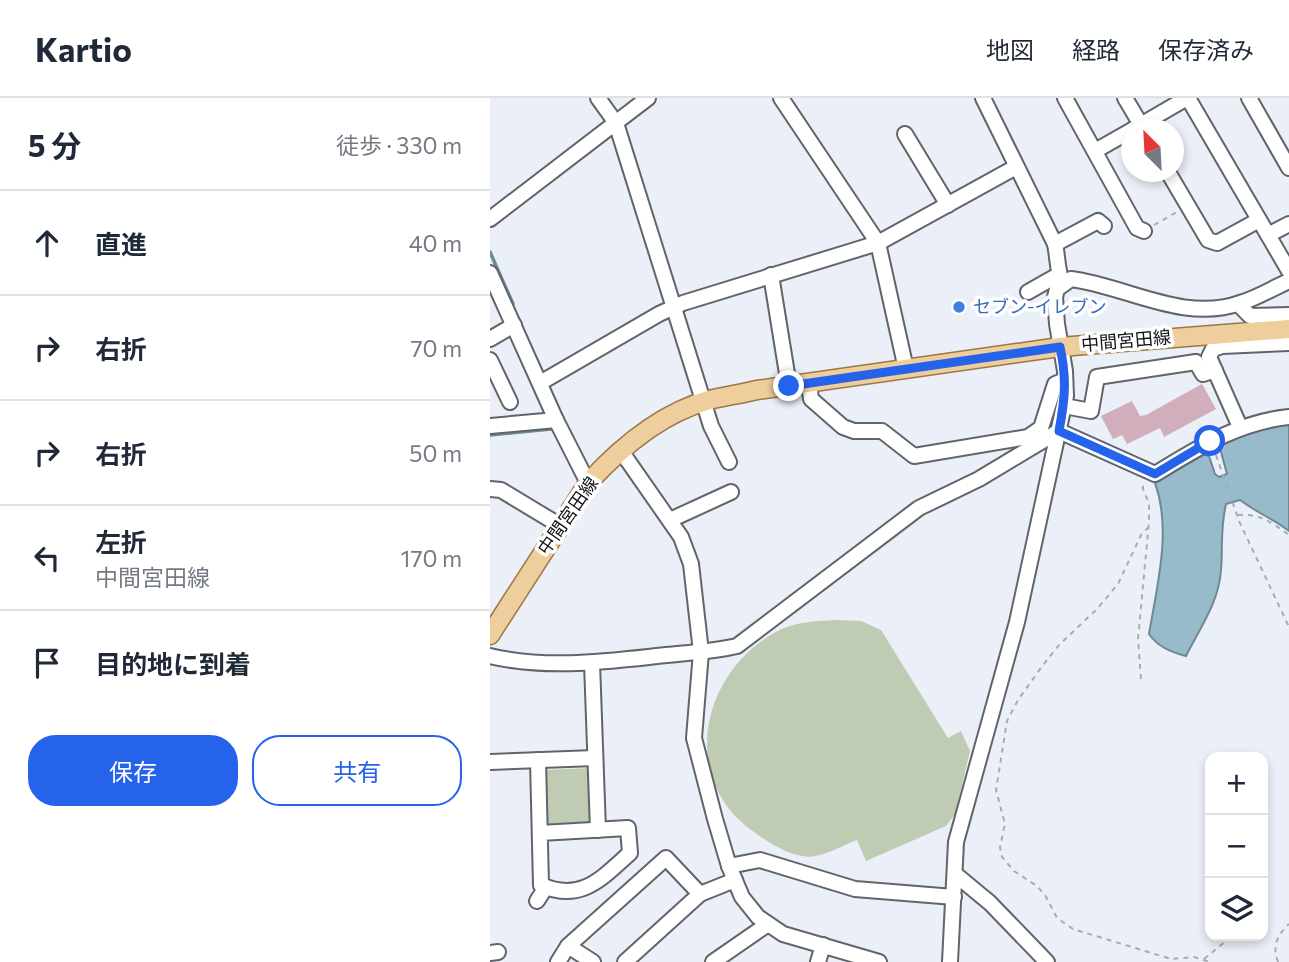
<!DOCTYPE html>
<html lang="ja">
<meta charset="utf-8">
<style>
:root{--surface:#fff;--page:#f6f6f7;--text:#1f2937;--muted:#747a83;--line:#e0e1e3;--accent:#2563eb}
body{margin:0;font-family:Commissioner,"Noto Sans JP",sans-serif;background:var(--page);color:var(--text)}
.controls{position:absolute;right:21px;bottom:21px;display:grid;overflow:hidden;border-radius:14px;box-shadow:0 4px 10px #0003}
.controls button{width:63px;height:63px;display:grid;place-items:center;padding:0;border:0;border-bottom:2px solid var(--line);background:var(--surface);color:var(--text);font:35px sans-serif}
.compass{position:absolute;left:631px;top:21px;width:63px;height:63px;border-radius:50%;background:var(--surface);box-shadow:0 4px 10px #0003;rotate:336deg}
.stop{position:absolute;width:21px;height:21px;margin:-16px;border:5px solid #2563eb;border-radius:50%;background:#fff}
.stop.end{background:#2563eb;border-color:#fff;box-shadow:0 2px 7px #0008}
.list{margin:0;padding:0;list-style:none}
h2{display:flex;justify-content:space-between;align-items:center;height:91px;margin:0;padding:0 28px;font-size:30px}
h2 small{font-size:23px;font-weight:400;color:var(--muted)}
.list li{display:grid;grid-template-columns:46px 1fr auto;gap:21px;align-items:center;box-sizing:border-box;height:105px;padding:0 28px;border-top:2px solid var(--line)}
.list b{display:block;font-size:26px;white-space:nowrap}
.list p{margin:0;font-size:23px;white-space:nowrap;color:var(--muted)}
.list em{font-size:23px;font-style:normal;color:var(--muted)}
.actions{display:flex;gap:14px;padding:21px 28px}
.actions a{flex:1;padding:16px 0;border:2px solid var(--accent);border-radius:28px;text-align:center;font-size:24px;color:var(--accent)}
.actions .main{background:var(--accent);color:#fff}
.icon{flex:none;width:38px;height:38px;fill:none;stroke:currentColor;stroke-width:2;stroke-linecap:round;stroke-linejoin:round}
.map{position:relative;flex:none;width:799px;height:864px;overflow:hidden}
header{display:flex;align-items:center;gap:42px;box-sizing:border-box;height:98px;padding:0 35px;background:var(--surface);border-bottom:2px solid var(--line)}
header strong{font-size:33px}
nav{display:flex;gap:38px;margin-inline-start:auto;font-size:24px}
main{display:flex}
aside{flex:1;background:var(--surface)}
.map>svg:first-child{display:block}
.green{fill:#c0cbb3}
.water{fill:#97bbca;stroke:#6f8994;stroke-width:2}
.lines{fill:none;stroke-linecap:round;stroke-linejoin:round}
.stream{stroke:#6f8994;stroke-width:3.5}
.building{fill:#d1aebb}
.minor-casing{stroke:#61656b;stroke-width:18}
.major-casing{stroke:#9c7744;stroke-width:21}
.path{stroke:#a8abb1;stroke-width:2;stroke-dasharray:5 5;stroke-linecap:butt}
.minor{stroke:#fff;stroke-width:14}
.major{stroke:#efce9d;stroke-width:18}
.route{stroke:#2563eb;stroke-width:9}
.shop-dot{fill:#3f7fe0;stroke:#fff;stroke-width:2.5}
.labels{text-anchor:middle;stroke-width:7;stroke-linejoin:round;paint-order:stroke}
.shop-label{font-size:18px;fill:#366cbe;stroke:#fff;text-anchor:start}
.street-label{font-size:18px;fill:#131416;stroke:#fff}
</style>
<header>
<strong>Kartio</strong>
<nav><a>地図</a><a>経路</a><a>保存済み</a></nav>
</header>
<main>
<aside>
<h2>5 分<small>徒歩 · 330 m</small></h2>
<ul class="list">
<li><svg class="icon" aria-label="ahead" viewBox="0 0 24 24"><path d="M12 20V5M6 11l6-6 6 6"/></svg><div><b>直進</b></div><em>40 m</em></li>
<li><svg class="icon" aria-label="right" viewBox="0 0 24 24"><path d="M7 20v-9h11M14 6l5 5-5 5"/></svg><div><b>右折</b></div><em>70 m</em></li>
<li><svg class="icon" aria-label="right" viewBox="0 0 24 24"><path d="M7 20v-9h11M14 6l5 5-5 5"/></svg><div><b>右折</b></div><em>50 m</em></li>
<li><svg class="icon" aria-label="left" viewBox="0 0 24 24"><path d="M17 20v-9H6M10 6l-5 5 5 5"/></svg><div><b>左折</b><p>中間宮田線</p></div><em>170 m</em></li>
<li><svg class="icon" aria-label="arrive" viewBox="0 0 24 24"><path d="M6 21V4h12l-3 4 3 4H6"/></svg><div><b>目的地に到着</b></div></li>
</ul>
<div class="actions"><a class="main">保存</a><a>共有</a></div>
</aside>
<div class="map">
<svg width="799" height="864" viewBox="0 0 799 864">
<rect width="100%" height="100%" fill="#ebeff7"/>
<g class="green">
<path d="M346 522 371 523 391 532 458 640 471 633 480 653 465 716 456 728 376 763 367 742C351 748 329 762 312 758 294 755 278 744 264 734 189 682 210 577 284 535 302 524 325 523 346 522Z"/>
<polygon points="100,670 102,728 55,730 53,672"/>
</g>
<path class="water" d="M799 325V433C783 421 766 414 750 402L736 406C730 432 733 447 731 472 729 504 710 530 696 558 681 554 668 549 659 536 667 488 682 432 665 385L713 356 719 358 725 376 729 379 737 376 730 350 736 344 763 334 766 329Z"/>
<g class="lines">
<g class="stream">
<polyline points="0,154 23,206"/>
<polyline points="0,337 61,331"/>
</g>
</g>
<polygon class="building" points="712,286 726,311 674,339 670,330 637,346 632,337 623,341 611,318 642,303 650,318 656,317"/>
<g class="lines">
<g class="minor-casing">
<g id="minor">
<polyline points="108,0 126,25 221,328 239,364"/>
<polyline points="291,0 388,145 416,271"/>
<path d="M493 0 565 146C568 160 567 174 573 186"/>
<polyline points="575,0 647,130 654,133"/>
<polyline points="635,0 654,32"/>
<polyline points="698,0 778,137 799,126"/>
<polyline points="759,0 799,70"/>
<polyline points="642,32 697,0"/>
<polyline points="415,36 458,107"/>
<polyline points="605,53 642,32"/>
<polyline points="678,74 718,142 727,145 769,122"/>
<polyline points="0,121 158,0"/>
<polyline points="778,137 799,173"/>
<polyline points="565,146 608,123 614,128"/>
<polyline points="0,175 66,322 98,385"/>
<polyline points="281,177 299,288"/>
<polyline points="538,194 568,177"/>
<polyline points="748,206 760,218 799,217"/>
<polyline points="0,241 24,227"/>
<polyline points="0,262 20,304"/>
<polyline points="50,285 169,216 193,205 388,145 526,69"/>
<polyline points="319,285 321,301 353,329 364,333 392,333 424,358 538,339 551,330 565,286 575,282"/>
<polyline points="574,308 601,313 607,279 706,264 713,276 725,272"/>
<polyline points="0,328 66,322"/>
<polyline points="750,329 719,259 723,251 732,248 799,245"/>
<path d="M569 333 665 376C708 350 748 324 799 319"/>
<polyline points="131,353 191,439 201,466 211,554 204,640 225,721 239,768 252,799 268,819 293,836 389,864"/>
<polyline points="0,391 11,392 69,427"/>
<polyline points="180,422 241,394"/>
<path d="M0 558C55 571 112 564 167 558 194 555 221 554 247 548L429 410 489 381 569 333"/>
<polyline points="102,565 108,732"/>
<path d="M48 662 51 787C91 805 112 780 140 755L138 730 50 735"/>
<polyline points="0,664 105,660"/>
<polyline points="239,768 270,762 365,791 464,799"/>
<polyline points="465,776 500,805 557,864"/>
<polyline points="47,803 56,789"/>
<polyline points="78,848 103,864"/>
<polyline points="0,855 8,854"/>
<polyline points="68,864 78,848 176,760 210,796"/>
<polyline points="135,864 210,796 245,782"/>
<polyline points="223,864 278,826"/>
<polyline points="328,864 333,847"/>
<path d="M460 864 466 744 527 524 576 298 575 273 567 226 565 199 567 191 581 181C636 188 694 225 750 205 767 200 783 190 799 183"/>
</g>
</g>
<g class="major-casing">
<path id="major" d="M0 537 98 385C131 349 171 315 219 302 235 298 251 296 267 292L570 249 799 231"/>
</g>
<g class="path">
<polyline points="664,127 687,114"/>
<polyline points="726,357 749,423 799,529"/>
<path d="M748 417C769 415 783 425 799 437"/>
<polyline points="659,429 652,435 628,486 607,511 569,547 553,567 528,602 517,623 506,692 515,726 510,749 512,759 524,773 547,788 555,797 567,820 583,831 681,861 704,859 720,864"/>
<polyline points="651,581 648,541 659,424 659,405 653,391 653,386"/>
<polyline points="773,774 777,762 776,740"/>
<polyline points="714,861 742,838"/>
<path d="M788 864C782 848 787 837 799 826"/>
</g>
<use href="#minor" class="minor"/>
<use href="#major" class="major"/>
</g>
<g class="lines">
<path class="route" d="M299 288 570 249C577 281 575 301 569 333L665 376 720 343"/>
</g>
<circle class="shop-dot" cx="469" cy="209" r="7"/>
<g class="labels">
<g class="shop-label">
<text x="483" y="215">セブン-イレブン</text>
</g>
<g class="street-label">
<text transform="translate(636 243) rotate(-5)" y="6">中間宮田線</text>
<text transform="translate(78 418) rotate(-55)" y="6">中間宮田線</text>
</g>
</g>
</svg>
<div class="controls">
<button>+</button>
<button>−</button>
<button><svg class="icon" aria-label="layers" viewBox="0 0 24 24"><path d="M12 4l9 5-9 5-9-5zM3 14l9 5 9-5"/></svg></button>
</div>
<svg class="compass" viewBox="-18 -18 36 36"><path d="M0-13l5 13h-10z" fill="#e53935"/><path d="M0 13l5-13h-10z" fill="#747a83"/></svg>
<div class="stop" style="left:720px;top:343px"></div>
<div class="stop end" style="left:299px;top:288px"></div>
</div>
</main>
